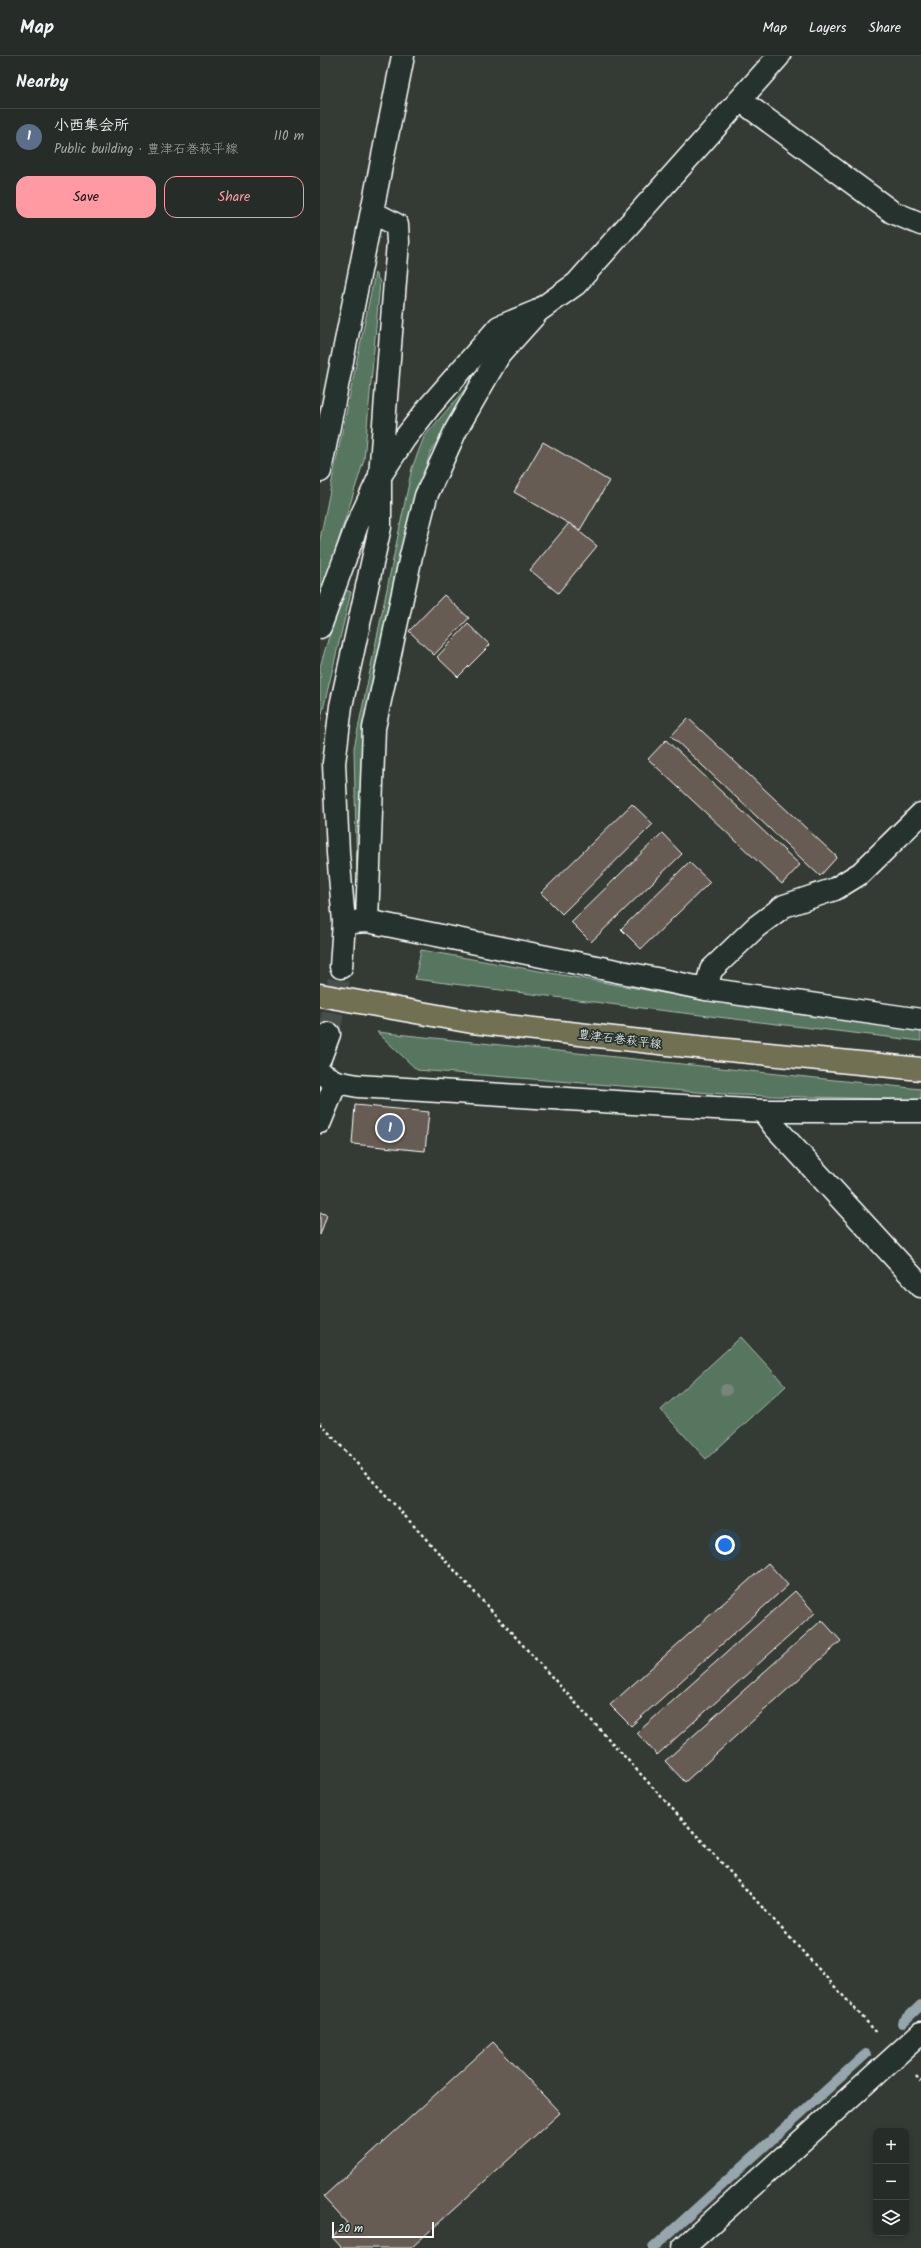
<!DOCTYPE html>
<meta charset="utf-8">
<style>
:root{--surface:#262c27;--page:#2e342f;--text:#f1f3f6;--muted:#a4a7a7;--line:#424844;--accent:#ff9aa2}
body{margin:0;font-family:Kalam,"Klee One",sans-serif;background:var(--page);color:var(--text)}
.controls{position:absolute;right:12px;bottom:12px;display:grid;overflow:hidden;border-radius:8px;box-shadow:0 2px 6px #0003}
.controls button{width:36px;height:36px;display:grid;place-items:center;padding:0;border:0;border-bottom:1px solid var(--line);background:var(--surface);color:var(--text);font:20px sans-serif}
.scale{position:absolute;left:12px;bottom:10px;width:102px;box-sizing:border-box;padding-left:4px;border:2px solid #fff;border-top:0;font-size:11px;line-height:14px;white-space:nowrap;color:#fff;-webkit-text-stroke:3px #26332d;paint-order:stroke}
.you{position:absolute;left:405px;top:1489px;width:14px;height:14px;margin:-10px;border:3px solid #fff;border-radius:50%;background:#1a73e8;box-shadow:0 0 0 6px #1a73e833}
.badge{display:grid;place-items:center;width:26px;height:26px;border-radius:50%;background:var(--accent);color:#fff;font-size:13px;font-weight:700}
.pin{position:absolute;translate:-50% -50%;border:2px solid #fff;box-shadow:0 1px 4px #0006}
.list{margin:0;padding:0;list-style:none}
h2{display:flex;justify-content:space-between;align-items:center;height:52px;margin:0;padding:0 16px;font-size:17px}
h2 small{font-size:13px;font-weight:400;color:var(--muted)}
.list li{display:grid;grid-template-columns:26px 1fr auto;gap:12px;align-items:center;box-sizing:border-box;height:56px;padding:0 16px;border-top:1px solid var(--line)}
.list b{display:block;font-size:15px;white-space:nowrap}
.list p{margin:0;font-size:13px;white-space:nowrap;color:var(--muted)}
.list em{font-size:13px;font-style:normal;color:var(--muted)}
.actions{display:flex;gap:8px;padding:12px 16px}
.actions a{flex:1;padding:9px 0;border:1px solid var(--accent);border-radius:12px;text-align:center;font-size:14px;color:var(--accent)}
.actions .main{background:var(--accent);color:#111}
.icon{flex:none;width:22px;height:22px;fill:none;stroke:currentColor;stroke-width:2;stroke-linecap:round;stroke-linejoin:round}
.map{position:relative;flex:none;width:601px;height:2192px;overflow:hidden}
header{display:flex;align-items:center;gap:24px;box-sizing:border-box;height:56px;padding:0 20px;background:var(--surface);border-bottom:1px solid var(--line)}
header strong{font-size:19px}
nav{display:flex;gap:22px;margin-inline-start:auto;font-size:14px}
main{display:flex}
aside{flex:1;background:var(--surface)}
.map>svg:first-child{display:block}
.green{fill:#56765e;stroke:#aabaae}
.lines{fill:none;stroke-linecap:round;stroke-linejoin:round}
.stream{stroke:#96a6ac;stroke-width:10}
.building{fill:#665b52;stroke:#fff}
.minor-tunnel{stroke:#474f48;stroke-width:22;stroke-dasharray:22 11;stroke-linecap:butt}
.minor-casing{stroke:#fff;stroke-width:25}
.major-casing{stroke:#fff;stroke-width:25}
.path{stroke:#fff;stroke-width:2.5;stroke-dasharray:3 3;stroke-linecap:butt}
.minor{stroke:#26332d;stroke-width:22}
.major{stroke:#716f52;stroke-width:22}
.tree{fill:#79857c}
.labels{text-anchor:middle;stroke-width:3.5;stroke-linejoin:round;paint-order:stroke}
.street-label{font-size:12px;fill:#fff;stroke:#26332d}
</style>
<header>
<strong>Map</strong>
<nav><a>Map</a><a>Layers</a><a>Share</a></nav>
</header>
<main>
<aside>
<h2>Nearby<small></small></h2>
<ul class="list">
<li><span class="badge" style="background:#5c6f8a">1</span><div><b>小西集会所</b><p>Public building · 豊津石巻萩平線</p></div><em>110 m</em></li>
</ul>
<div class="actions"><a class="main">Save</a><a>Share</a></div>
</aside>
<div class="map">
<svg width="601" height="2192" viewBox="0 0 601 2192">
<rect width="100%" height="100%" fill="#333b34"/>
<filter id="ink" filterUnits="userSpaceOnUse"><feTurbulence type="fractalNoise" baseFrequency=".025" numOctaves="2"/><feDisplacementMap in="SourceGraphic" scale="8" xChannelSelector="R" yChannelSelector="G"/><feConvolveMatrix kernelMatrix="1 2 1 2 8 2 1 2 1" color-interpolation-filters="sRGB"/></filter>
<g filter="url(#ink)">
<g class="green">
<polygon points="55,217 60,226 44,404 0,543 0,483"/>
<polygon points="161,314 110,397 87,479 44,824 37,823 34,692 92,412 104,381"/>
<polygon points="23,533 31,536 0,666 0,611"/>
<polygon points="101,894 360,940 601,973 601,985 313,951 95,923"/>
<polygon points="57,976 601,1033 601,1044 416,1039 97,1014"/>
<polygon points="421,1281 466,1330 386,1403 341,1354"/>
</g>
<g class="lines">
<g class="stream">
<polyline points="582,1967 601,1949"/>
<polyline points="333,2192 546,1998"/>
</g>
</g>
<g class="building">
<polygon points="223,386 289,425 260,474 194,436"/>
<polygon points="249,467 277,490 238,537 210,514"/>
<polygon points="124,539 149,562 114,599 89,575"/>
<polygon points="148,568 170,589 138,621 117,601"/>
<polygon points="368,662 517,801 500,820 351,680"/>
<polygon points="346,684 480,809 462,828 328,703"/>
<polygon points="312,748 333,768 242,858 221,837"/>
<polygon points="342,777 362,798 271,886 251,866"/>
<polygon points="369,806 390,826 321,893 301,873"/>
<polygon points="35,1049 109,1056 105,1095 32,1088"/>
<polygon points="0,1156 7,1159 0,1179"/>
<polygon points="448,1507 468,1529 311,1670 290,1649"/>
<polygon points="475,1535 495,1557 337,1699 317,1677"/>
<polygon points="502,1564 521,1585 365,1726 345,1705"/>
<polygon points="173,1986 240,2057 91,2192 22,2192 12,2181 27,2167 3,2141"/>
</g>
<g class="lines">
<polyline class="minor-tunnel" points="9,978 21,911"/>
<g class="minor-casing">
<g id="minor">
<polyline points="420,44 572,156 601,168"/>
<polyline points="0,415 83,0"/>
<polyline points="0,571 37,469 60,420 85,382 110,350 179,271 218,255 256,228 459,0"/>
<polyline points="47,865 54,672 91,500 106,440 136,374 179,299 215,259"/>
<polyline points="33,866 47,865 386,933 601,964"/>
<polyline points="21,911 24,866 18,797 14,707 21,650 60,471 60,420 78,186 77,169 52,156"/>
<polyline points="386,933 391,914 436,871 464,850 515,833 541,817 601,758"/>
<polyline points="0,1002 9,978"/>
<polyline points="0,1017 16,1026 38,1030 443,1055 601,1055"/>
<polyline points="443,1055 454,1070 601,1230"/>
<polyline points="0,1066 16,1026"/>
<polyline points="363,2192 601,1977"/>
</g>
</g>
<g class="major-casing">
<polyline id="major" points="0,939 152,966 357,989 601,1013"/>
</g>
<g class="path">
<polyline points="0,1367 558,1978"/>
<polyline points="596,2020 601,2026"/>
</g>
<use href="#minor" class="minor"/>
<use href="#major" class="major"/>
</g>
<circle class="tree" cx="406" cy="1334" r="6"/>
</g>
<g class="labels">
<g class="street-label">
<text transform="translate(300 983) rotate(7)" y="4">豊津石巻萩平線</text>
</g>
</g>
</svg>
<div class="controls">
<button>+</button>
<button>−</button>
<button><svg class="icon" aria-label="layers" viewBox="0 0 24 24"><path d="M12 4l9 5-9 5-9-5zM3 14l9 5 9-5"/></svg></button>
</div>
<div class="scale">20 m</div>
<div class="you"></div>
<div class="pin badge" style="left:70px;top:1072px;background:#5c6f8a">1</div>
</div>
</main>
